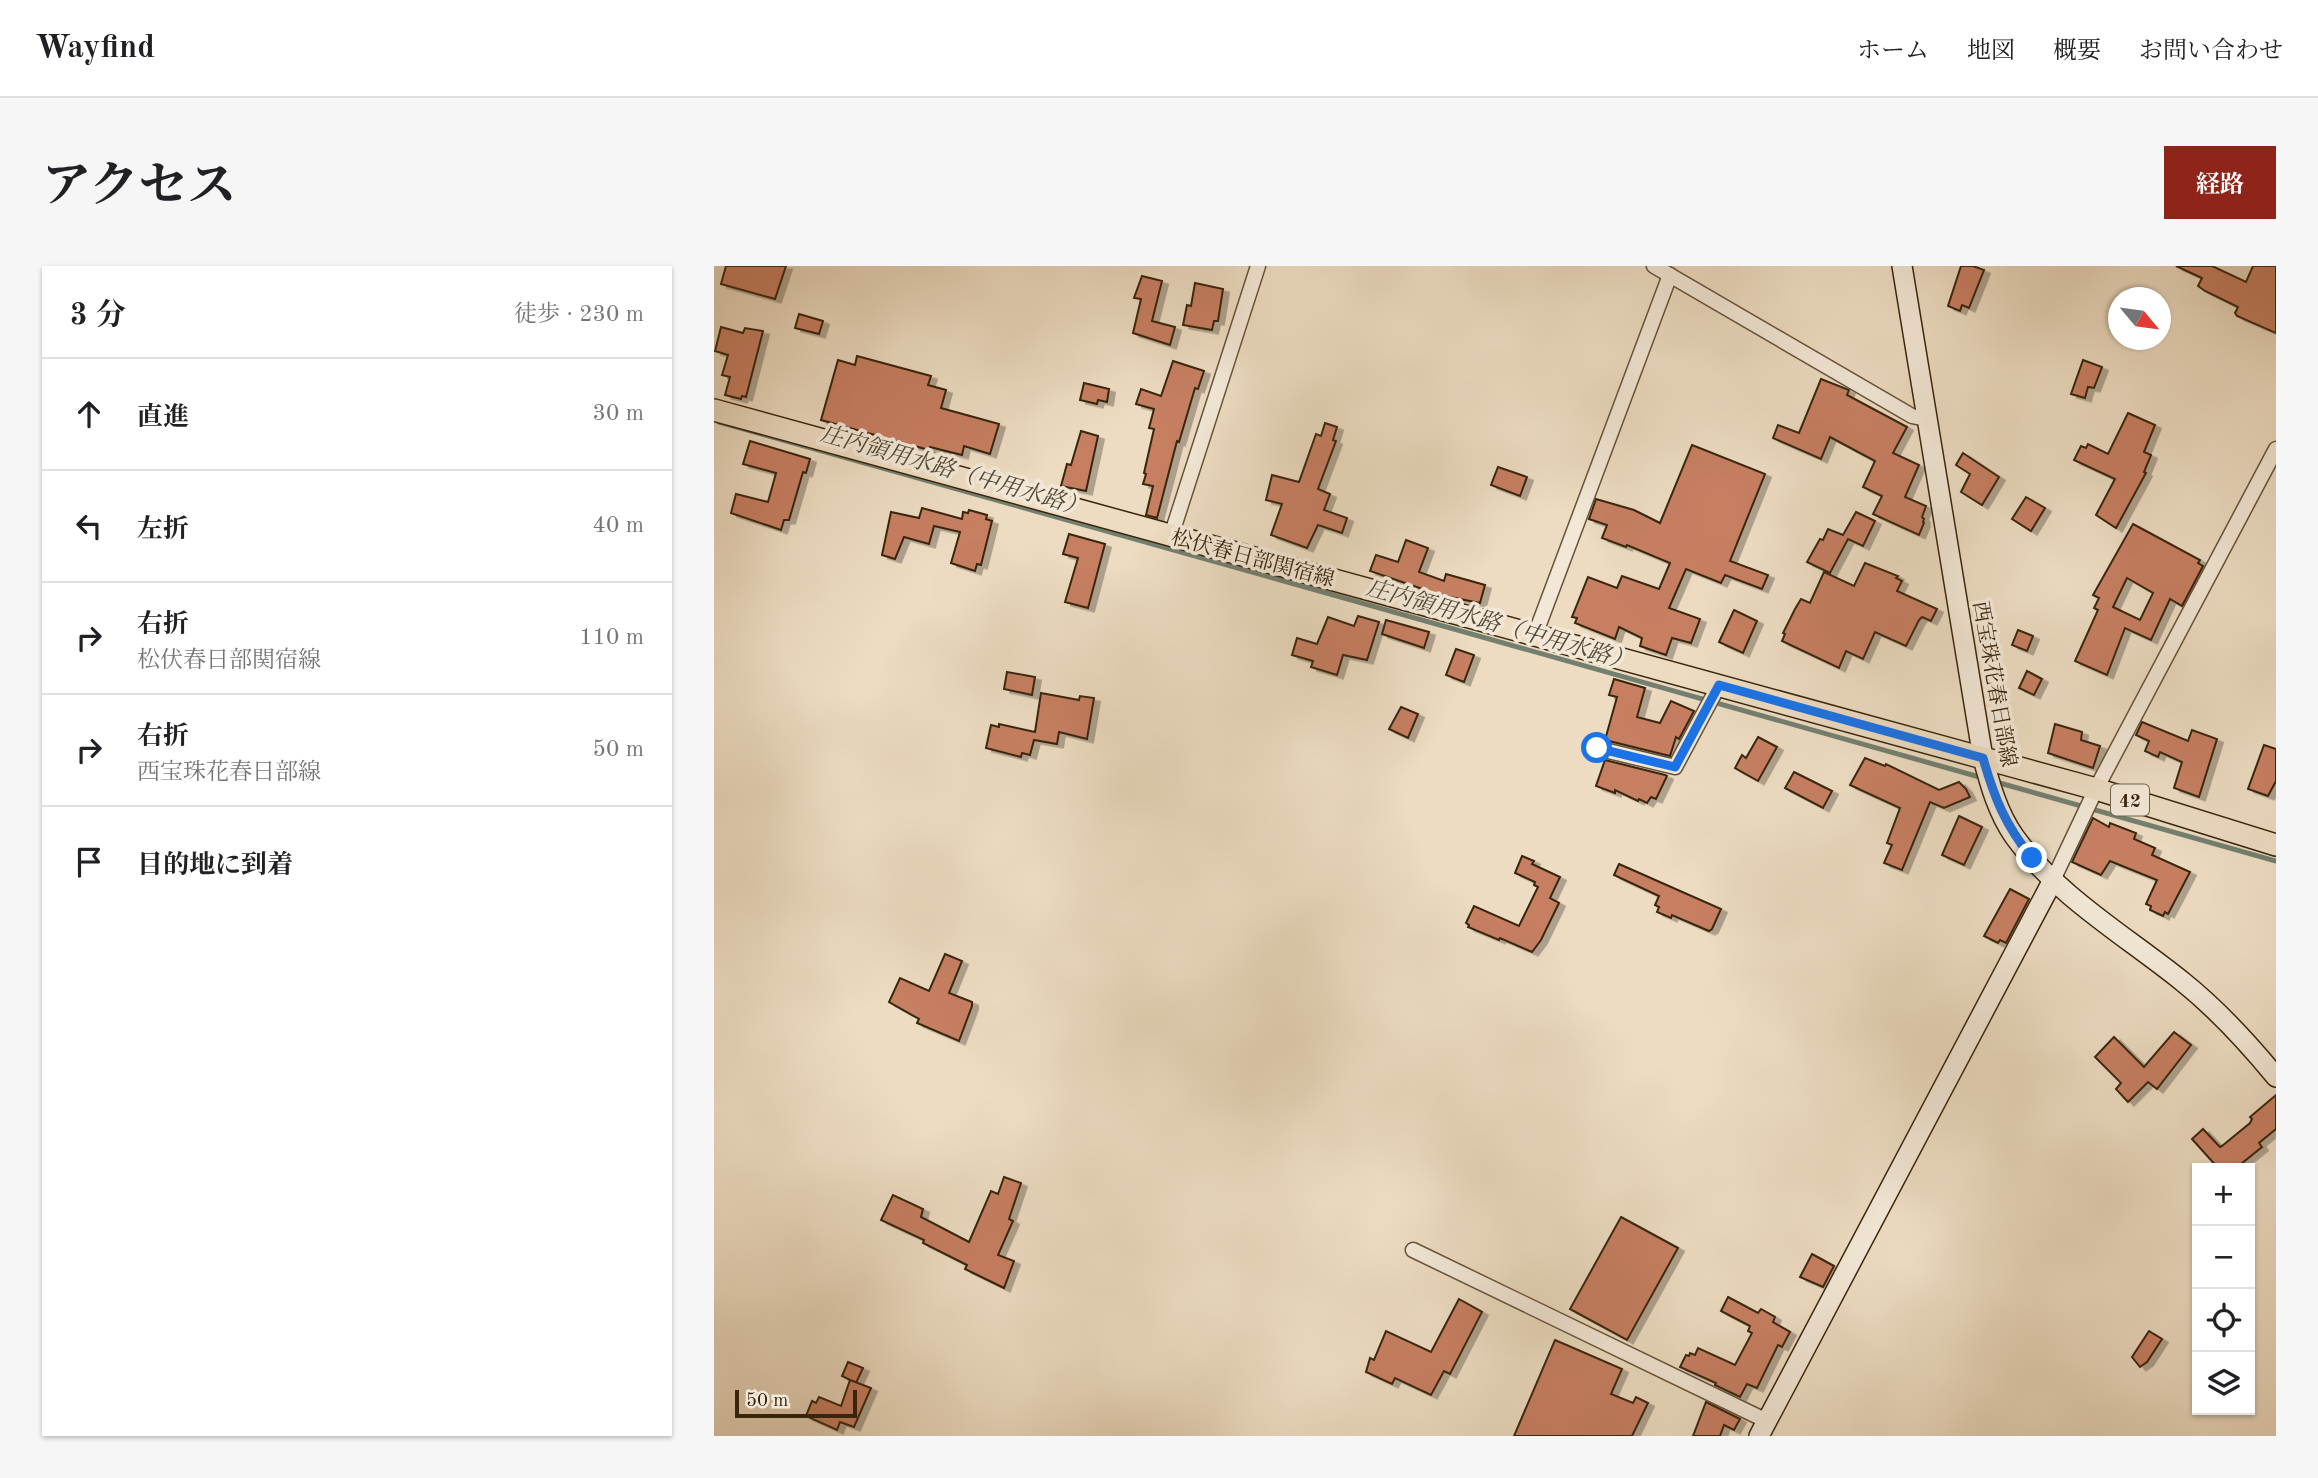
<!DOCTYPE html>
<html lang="ja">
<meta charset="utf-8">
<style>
:root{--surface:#fff;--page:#f6f6f6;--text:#202124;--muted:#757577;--line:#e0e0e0;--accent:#8f2418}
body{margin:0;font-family:"Old Standard TT","Noto Serif JP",serif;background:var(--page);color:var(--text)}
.controls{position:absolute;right:21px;bottom:21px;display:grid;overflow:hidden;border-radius:0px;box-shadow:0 2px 5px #0004}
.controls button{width:63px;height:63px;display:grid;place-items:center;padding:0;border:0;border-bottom:2px solid var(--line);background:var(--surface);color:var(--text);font:35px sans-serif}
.compass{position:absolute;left:1394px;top:21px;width:63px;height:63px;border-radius:50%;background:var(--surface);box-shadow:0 2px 5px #0004;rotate:119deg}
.scale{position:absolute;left:21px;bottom:18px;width:122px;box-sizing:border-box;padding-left:7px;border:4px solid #39250c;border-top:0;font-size:19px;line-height:24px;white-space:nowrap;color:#39250c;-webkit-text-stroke:5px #f3e8d7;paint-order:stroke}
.stop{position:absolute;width:21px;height:21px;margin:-16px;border:5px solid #1a73e8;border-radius:50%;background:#fff}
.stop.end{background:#1a73e8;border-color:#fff;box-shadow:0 2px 7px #0008}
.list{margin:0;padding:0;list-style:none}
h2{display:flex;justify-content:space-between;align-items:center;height:91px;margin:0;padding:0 28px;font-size:30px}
h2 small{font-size:23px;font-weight:400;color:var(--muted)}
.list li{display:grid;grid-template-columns:46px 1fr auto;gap:21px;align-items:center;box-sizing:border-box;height:112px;padding:0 28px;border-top:2px solid var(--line)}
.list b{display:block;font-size:26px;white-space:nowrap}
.list p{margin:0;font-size:23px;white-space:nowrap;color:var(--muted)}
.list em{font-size:23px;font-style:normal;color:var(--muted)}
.icon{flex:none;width:38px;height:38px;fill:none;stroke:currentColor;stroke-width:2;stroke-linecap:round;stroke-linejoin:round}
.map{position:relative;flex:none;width:1562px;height:1170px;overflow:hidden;border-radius:0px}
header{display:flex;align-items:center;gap:42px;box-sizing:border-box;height:98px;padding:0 35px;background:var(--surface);border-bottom:2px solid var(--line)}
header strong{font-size:33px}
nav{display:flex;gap:38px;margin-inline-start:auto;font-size:24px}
.intro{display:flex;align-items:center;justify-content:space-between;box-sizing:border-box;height:168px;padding:0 42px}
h1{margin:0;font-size:49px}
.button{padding:18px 32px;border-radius:0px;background:var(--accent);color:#fff;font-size:24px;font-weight:700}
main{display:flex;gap:42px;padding:0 42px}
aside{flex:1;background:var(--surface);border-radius:0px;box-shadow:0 2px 5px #0004}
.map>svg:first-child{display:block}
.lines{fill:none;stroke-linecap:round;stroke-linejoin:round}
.stream{stroke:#738070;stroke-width:5}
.building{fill:#c77f62;stroke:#39250c;stroke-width:2;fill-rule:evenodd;filter:url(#shadow)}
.street-casing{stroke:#66533a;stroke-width:17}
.secondary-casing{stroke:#39250c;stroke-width:22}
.primary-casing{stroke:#39250c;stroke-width:24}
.street{stroke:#f3e8d7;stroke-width:14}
.secondary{stroke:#f3e8d7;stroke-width:19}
.primary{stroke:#eddcc2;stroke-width:21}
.route{stroke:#1a73e8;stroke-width:9}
.labels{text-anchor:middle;stroke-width:7;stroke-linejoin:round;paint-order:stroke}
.shield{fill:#f3e8d7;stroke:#716049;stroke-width:2}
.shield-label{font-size:19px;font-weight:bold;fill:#39250c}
.street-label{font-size:21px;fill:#39250c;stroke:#f3e8d7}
.water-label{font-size:23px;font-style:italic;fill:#514b36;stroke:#f3e8d7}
</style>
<header>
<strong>Wayfind</strong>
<nav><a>ホーム</a><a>地図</a><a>概要</a><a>お問い合わせ</a></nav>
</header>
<div class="intro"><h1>アクセス</h1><a class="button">経路</a></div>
<main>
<aside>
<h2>3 分<small>徒歩 · 230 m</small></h2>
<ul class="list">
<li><svg class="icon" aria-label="ahead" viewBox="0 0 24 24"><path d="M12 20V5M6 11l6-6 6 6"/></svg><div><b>直進</b></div><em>30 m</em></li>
<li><svg class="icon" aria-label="left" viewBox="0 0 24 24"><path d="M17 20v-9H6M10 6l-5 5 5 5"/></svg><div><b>左折</b></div><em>40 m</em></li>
<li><svg class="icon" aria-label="right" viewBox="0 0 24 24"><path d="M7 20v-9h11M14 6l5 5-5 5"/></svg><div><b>右折</b><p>松伏春日部関宿線</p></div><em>110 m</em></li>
<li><svg class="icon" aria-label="right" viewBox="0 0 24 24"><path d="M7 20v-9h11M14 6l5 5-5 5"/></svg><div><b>右折</b><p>西宝珠花春日部線</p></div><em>50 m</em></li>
<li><svg class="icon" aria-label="arrive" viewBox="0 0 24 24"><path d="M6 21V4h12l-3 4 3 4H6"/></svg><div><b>目的地に到着</b></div></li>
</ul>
</aside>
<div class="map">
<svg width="1562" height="1170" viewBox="0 0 1562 1170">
<defs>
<filter id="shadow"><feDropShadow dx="6" dy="3.5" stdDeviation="0" flood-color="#0004"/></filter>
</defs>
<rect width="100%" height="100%" fill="#eddcc2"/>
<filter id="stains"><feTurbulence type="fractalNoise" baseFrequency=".00286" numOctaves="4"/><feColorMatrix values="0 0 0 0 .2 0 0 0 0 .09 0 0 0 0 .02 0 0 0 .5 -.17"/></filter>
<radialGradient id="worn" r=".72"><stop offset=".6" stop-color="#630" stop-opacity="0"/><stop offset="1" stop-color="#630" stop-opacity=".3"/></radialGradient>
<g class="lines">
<g class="stream">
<polyline points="5,156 1269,512"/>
<polyline points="1282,516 1562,595"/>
</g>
</g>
<g class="building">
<polygon points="12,0 72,0 61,33 7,18"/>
<polygon points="1247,0 1259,0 1270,4 1255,42 1248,39 1246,45 1234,40"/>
<polygon points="1462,0 1498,0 1532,16 1539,0 1562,0 1562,67 1523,50 1521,47 1524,41 1491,25 1484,20 1488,12"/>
<polygon points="428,10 448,15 438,55 461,61 456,79 419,67 427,33 420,32"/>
<polygon points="481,17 509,23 504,55 500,55 498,64 469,59 473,39 477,40"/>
<polygon points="85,48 109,55 105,68 81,62"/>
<polygon points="7,61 29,67 31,62 49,65 32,131 28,130 27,133 11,129 16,111 8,109 14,89 1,85"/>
<polygon points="143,90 217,110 214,119 232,124 227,142 285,158 276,188 250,180 248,189 216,181 215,184 107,154 124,94 141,99"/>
<polygon points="1369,94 1388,101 1380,122 1374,121 1371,132 1357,128"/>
<polygon points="459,95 490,105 484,123 481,122 465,176 463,175 443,252 432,249 439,220 429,218 432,208 430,207 440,163 435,162 440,143 422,138 427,123 447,130"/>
<polygon points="1107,113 1135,124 1133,129 1193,161 1179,187 1205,199 1191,231 1212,240 1208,251 1210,253 1209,256 1210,257 1205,269 1159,248 1168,230 1149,221 1161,195 1116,171 1107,193 1059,172 1064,159 1085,167"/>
<polygon points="370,117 395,123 393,136 384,134 383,138 366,134"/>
<polygon points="1414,147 1441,159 1430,186 1437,189 1430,206 1432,207 1402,262 1382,249 1401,213 1360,194 1367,180 1372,182 1374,178 1394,188"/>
<polygon points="611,157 623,161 619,174 622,175 604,223 616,228 610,244 633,252 628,267 604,259 593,282 557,269 568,238 552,234 558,209 585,216 602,168 607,170"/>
<polygon points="367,165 384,170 372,225 347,220 353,198 357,199"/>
<polygon points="36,175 96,193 92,207 89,206 75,254 70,254 67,264 17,247 22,228 54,236 62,207 29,198"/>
<polygon points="978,179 1051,208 1016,295 1054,309 1048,323 1011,309 1007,317 972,303 955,342 986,353 977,377 958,372 952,389 926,380 928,372 905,361 901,373 861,357 863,352 858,351 874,311 903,322 908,310 945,323 956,297 913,279 912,281 888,272 893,259 875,253 882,233 920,244 946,257"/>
<polygon points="1249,187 1285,211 1268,239 1247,226 1256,208 1242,199"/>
<polygon points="784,201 813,211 806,230 777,219"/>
<polygon points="1312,231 1331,242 1317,265 1298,253"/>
<polygon points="208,242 248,253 249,246 254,247 255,244 273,249 272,253 278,255 267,299 263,298 261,305 237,297 246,266 220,260 215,278 190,271 181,293 168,289 177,246 205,252"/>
<polygon points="1142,246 1161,255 1149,280 1134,273 1116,307 1093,296 1106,273 1109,274 1114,263 1129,269"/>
<path d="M1419 258 1486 294 1484 297 1489 300 1468 340 1456 333 1437 374 1411 362 1393 409 1361 395 1384 344 1380 342 1385 332 1379 329ZM1413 312 1439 327 1426 354 1399 341Z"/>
<polygon points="355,268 391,278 374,342 351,336 364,292 349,288"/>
<polygon points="692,274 714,282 705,306 730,315 732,308 771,319 766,337 726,329 656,305 662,289 684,296"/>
<polygon points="1151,297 1184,310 1182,312 1188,315 1183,325 1223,343 1217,355 1208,351 1205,354 1192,380 1161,366 1149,393 1132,385 1125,402 1068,375 1071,368 1069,367 1081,343 1087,333 1096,337 1110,306 1140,320"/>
<polygon points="1020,344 1043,355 1029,387 1005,376"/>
<polygon points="644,350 665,356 653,394 629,389 623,409 597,401 599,395 578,389 583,372 603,378 614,351 640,360"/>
<polygon points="672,354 715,366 710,382 668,368"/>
<polygon points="1304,364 1319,370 1313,385 1298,379"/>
<polygon points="742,383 760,389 750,416 732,409"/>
<polygon points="1313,405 1328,413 1320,429 1305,422"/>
<polygon points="293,406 321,411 318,429 290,423"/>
<polygon points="900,413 931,422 923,451 946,457 957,435 980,445 965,473 962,471 956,490 891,474 903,431 895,429"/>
<polygon points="327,427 365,434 366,430 380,432 373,473 345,466 343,478 320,474 316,489 308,487 307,491 272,482 277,459 285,461 285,458 321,466"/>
<polygon points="687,441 704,448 694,472 675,463"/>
<polygon points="1428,456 1474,475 1478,464 1503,473 1485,531 1460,522 1468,496 1446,486 1444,491 1431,485 1435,475 1422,469"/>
<polygon points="1341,458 1368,466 1367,474 1386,480 1379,502 1334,487"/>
<polygon points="1044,471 1063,481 1044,515 1021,502 1028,489 1032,492"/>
<polygon points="1550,479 1562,483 1562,515 1554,530 1534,523"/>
<polygon points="1151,492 1171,500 1172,498 1225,524 1245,516 1252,523 1256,531 1230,542 1216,536 1188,604 1170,597 1178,579 1173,577 1186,542 1136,519"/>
<polygon points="891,494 951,509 953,510 942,533 937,531 933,537 925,533 924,535 901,524 901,527 882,520"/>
<polygon points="1080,506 1118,525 1109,542 1071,522"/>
<polygon points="1245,550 1268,561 1250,599 1228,589"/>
<polygon points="1379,552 1395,561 1396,557 1422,567 1420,573 1441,582 1438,589 1476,606 1454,648 1451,646 1449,650 1436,644 1437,640 1432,638 1443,614 1396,595 1387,609 1358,596"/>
<polygon points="808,590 820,595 818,598 846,611 836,632 845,637 827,674 818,686 786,672 785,674 754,661 755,659 752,657 760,640 805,660 824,621 820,619 821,616 801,607"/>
<polygon points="905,598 1007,643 998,663 995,665 958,649 957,652 943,646 945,641 941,639 945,630 900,609"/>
<polygon points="1296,623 1315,633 1292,677 1286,674 1284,677 1270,670"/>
<polygon points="231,688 248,695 235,727 258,736 258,740 245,775 203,757 205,753 175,736 186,712 215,725"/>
<polygon points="1460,766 1477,779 1443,823 1434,816 1414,836 1402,823 1407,817 1381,791 1400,771 1430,801"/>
<polygon points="1562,829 1562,863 1545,877 1548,881 1522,902 1504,902 1478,873 1489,863 1506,881 1508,880 1536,857 1538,853 1536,851"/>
<polygon points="290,911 307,917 295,953 299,955 284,989 300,995 290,1022 251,1003 253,999 209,977 210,974 167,954 179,929 209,943 207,951 255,976 277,925 284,928"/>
<polygon points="907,951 964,982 913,1074 856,1043"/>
<polygon points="1098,988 1120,1000 1109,1021 1086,1011"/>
<polygon points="1014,1031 1044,1047 1047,1043 1061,1051 1059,1056 1076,1066 1068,1081 1064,1079 1043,1122 1033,1118 1026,1131 1001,1119 1002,1117 966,1101 972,1089 975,1090 976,1087 981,1089 984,1082 1021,1099 1038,1067 1034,1065 1036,1060 1007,1045"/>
<polygon points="745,1033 768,1046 736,1108 730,1105 717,1129 681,1112 678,1118 652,1106 656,1092 660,1094 672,1065 717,1086"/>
<polygon points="1435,1065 1448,1073 1433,1096 1426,1101 1418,1091"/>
<polygon points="841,1074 908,1103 897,1128 919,1137 922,1131 934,1137 918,1170 800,1170"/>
<polygon points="134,1096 149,1102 142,1117 128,1110"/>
<polygon points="136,1114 157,1122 140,1161 126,1156 123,1164 92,1150 98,1135 102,1137 105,1131 127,1140"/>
<polygon points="992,1136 1026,1153 1020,1164 1010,1159 1006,1170 979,1170"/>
</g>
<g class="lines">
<g class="street-casing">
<g id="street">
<polyline points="940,0 1198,150 1212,153"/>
<polyline points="457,270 544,0"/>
<polyline points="821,369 956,9"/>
<polyline points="882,482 961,501 1005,419"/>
<polyline points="1339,614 1382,523 1562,183"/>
<polyline points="699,984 1053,1155"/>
</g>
</g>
<g class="secondary-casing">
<g id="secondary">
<path d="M1188 0 1269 492C1276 519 1284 547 1300 570 1344 631 1412 670 1469 716 1504 744 1534 777 1562 811"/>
<polyline points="1045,1170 1339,614"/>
</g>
</g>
<g class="primary-casing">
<polyline id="primary" points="0,144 1269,492 1382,523 1562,579"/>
</g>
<use href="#street" class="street"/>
<use href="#secondary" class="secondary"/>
<use href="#primary" class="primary"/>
</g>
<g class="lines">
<path class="route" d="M883 482 961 501 1005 419 1269 492C1280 531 1291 559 1318 592"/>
</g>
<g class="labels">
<rect class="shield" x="1397" y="518.5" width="38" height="31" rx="5"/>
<g class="shield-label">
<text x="1416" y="541">42</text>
</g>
<g class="street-label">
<text transform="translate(539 292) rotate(15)" y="7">松伏春日部関宿線</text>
<text transform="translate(1281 418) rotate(80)" y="7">西宝珠花春日部線</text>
</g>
<g class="water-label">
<text transform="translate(240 204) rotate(16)" y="8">庄内領用水路（中用水路）</text>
<text transform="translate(786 358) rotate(16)" y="8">庄内領用水路（中用水路）</text>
</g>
</g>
<rect width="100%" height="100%" filter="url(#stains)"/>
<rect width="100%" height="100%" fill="url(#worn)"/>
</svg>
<div class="controls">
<button>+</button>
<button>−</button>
<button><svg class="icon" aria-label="locate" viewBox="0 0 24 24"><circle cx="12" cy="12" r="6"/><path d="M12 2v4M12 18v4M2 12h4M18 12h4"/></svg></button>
<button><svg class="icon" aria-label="layers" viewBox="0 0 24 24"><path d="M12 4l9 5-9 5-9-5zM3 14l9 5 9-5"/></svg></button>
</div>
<svg class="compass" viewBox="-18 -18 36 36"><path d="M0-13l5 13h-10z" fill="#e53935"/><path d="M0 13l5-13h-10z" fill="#757577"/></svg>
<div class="scale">50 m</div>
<div class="stop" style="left:883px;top:482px"></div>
<div class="stop end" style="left:1318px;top:592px"></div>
</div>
</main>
